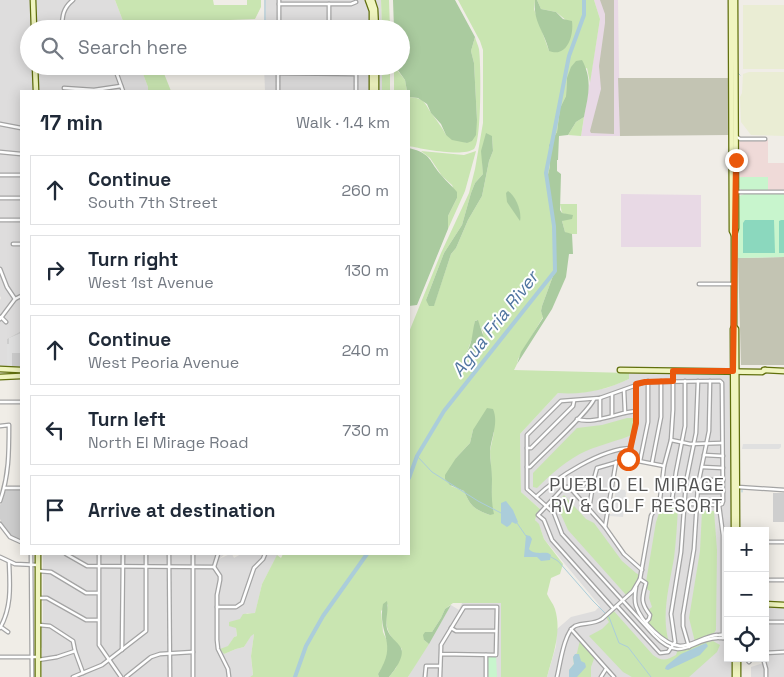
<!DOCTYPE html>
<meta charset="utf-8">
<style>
:root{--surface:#fff;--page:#f6f6f7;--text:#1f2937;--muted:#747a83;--line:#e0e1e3}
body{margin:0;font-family:"Space Grotesk",sans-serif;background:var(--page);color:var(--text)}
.controls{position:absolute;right:15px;bottom:15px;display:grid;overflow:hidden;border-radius:0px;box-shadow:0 2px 12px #0003}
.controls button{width:45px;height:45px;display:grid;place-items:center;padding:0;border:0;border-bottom:1px solid var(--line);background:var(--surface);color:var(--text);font:25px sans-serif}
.stop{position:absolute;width:15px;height:15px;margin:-11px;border:4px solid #ea580c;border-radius:50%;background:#fff}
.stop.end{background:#ea580c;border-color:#fff;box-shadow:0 1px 5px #0008}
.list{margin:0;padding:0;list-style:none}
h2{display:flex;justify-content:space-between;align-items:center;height:65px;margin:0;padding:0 20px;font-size:21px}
h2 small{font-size:16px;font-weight:400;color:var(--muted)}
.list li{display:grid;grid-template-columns:32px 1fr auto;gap:15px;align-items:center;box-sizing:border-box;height:70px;margin:0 10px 10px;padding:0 10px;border:1px solid var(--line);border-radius:0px}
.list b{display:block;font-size:19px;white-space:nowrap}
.list p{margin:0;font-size:16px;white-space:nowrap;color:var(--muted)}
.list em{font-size:16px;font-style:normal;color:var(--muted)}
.icon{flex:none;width:28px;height:28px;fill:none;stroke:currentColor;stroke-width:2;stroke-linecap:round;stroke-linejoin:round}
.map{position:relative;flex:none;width:784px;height:677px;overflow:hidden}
.search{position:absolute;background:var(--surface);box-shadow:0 2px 12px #0003;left:20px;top:20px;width:390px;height:55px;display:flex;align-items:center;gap:12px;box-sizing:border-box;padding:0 18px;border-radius:28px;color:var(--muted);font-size:19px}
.panel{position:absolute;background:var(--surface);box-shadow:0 2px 12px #0003;left:20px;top:90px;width:390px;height:465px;border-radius:0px}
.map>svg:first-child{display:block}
.residential{fill:#dedddd;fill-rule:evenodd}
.commercial{fill:#efdad8}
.industrial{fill:#e8d9e5}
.religious{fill:#cecece}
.construction{fill:#c3c4b3}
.farmland{fill:#eaedd4}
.grass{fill:#c9e5b1;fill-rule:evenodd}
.forest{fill:#aacb9f}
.park{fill:#c8f5cd}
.pitch{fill:#8bd8be}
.parking{fill:#e0e0e0}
.water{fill:#abcdda}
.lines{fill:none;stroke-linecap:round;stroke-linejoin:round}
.stream{stroke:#abcdda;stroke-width:1}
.river{stroke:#abcdda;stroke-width:4}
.street-casing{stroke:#a4a4a4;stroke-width:5}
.secondary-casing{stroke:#61700e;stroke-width:7}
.street{stroke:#fff;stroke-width:2.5}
.secondary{stroke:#f0f5c0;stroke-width:4.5}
.route{stroke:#ea580c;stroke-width:6}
.labels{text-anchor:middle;stroke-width:4;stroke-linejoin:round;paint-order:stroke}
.water-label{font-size:18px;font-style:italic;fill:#5075a0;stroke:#fff}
.neighbourhood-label{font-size:18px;letter-spacing:1px;fill:#535353;stroke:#fff}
</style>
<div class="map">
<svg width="784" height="677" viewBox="0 0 784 677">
<rect width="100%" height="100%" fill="#f0ede7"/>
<g class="residential">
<polygon points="0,0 31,0 32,29 29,29 29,66 33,66 34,91 21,91 21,331 7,339 7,368 0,368 0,300 1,298 0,296"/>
<polygon points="36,0 115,0 126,29 37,29"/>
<polygon points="264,0 381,0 382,29 264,29"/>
<polygon points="37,66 140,66 148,87 148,91 37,91"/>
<polygon points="264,66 382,66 382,91 265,91"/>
<path d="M629 373H728L731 375 732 531H728V658H733V677H547L556 646 557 629 571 617 595 611 600 606 544 539 541 530 535 520 537 514 541 510 521 492 520 434 558 393H579L607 388 629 379ZM628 459 664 466 660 499 650 518 642 570 620 550 605 527 616 462Z"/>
<polygon points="43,554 225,554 219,559 230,554 232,554 234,558 241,554 260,554 261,556 263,554 278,554 262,584 255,614 247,613 241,619 236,628 237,636 234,637 224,654 236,649 244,647 251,635 254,634 251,656 253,676 250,677 42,677 42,648 40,647 40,627 43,621"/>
<polygon points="462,603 501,603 501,677 408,677 451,605 459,610"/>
<polygon points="769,607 784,607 784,677 751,677 751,667 766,662 765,620 769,620"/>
</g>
<polygon class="commercial" points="739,140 768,140 768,163 784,163 784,191 768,191 768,177 738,177 738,142"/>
<g class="industrial">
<polygon points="594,0 618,0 620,136 581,136 600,19"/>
<polygon points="230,24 230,29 180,29 180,25"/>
<polygon points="621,194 701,195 701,247 621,247"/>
</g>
<g class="religious">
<polygon points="21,331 21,368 7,368 7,339"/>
<polygon points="21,489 21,541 11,536 3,527 0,519 0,505 6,490"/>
<rect x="773" y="493" width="11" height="29"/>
</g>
<g class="construction">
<polygon points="600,0 614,0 614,134 591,133 590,131 601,89 599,66 605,23 605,14"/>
<polygon points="618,78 729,78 729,135 620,136"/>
<polygon points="784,257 784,365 741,365 738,258"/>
</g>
<g class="farmland">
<rect x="743" y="5" width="41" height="64"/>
<polygon points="749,72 784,72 784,136 751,135 741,122 740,97 742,93 743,74"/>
</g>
<g class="grass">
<polygon points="115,0 213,0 214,5 247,5 247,0 261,0 261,7 255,19 180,22 179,29 126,29"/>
<polygon points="381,0 389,0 390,29 382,29"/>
<path d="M458 0H535L534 9 549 51 567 21 556 12 541 9 537 0H594L600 19 590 83 587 68 567 78 566 96 560 108 557 132 549 145 550 166 546 183 550 208 554 220 556 260 554 273 542 306 541 311 543 317 518 359 517 364 514 370 629 373V379C606 390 583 395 558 393L520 434 521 492 541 510 537 514 535 520 539 524 544 539 563 564 560 574 551 578 547 594C549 599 553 603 555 609 562 632 553 655 547 677H501V603H453L445 609 441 618 432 632H425L424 640 429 644 408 677H389L396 668 402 649C386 634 384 625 388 604L381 611 383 632 388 643V653L385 663 378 674 379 677H250L253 675 251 656 254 634 251 636 244 647 236 649 224 654 220 649 228 646 234 637 237 636 236 628 229 626V622L240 619 243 614 255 613 262 584 277 555 281 558 283 554H409V332L441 253 469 193 475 169 483 123V50L480 41ZM492 136 493 151 489 161 482 196 468 220 456 248 451 254 434 305 426 300 444 253 462 225 471 193 475 183 483 174 482 151ZM477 320 483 332 482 340H479L477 349 471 355 467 352 473 336 475 321ZM473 430 494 432 490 451 492 486 490 515C474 509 471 507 464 491L451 486 456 458 470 443Z"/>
<path d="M475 37C476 41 478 45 479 49 481 62 482 142 474 149 463 157 422 149 409 146V94L410 97C426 99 424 103 432 114 437 121 442 127 446 135L467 143 477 120 474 63 471 51Z"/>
<polygon points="140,66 161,66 171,91 148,91 148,87"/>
<rect x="382" y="66" width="8" height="25"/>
<polygon points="394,66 405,80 407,91 394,91"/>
<polygon points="584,117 581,136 568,135 576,122"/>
<polygon points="421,151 464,155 476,151 465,191 448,229 448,216 457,198 452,185 442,176 430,158"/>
<polygon points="560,204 577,204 577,234 568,234 565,232 562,221 569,215 562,213"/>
<path d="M627 418H636L634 434C618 441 602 444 586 451 568 459 551 474 537 488L533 487V473L577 428 602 425Z"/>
<polygon points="564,495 586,519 594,523 622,561 636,573 641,576 637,586 627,596 568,530 559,510 555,505"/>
<path d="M666 506 678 508C677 525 676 542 674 558 669 587 661 615 669 643L662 639 646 622 650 616 647 611 652 607 649 598 650 591 645 588 656 522 660 510Z"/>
<path d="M702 511H714L717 550 716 630 714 633 703 637 708 642 713 641 720 645 717 652 689 677H632L623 672 589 636 602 629 609 622 605 616 612 609 653 655C662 662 667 660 676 655L679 646 695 642 689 618 700 551Z"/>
<polygon points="580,640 595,656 591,667 591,677 569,677 569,670 574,664 573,657 577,653"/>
</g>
<g class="forest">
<polygon points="393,0 455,0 475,37 471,51 474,63 477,120 476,135 472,141 467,143 452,140 446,135 441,124 431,113 427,104 418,98 410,97 409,91 407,91 405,80 395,66 401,66 401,29 394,29"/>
<path d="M535 0H537L541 9 556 12 563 19 572 21C574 36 567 58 549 51 544 30 533 23 535 0Z"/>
<path d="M582 60C593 80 588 96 584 117L576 122 568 135 559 136 558 160H557V171L561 174 560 210 562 213 573 215 572 219 562 221 565 232 572 234 573 254H569L566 277 552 309 517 364 521 352 543 318 541 311 542 306 554 273 556 260 554 220 550 208 546 183 550 166 549 145 557 132 560 108 566 96 567 78 571 67 576 61Z"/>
<polygon points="486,133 492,136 493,151 489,161 482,196 468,220 456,248 451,254 434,306 429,306 426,300 444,253 462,225 471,193 475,183 483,174 481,151"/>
<path d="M409 148C433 154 428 161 442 176 447 182 452 186 457 192V198L448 216V229L417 305 409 306Z"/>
<path d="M508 191C516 196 522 212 520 221L507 202 506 193Z"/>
<path d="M478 320 484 338 479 341 477 349 474 354 469 355 467 352C473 341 472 332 475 321Z"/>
<path d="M487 408 493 409C499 423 491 438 490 451 490 461 492 470 492 479 492 491 491 501 494 514L490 515C474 509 471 507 464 491L450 485 445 479V475L456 458 470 443 473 430Z"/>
<path d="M387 601C389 610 385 619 387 629 390 638 397 641 401 648 405 657 394 671 389 677H379L378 674C399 642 377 635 383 604Z"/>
<polygon points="451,605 429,644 424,640 423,635 425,632 432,632 441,618 445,609"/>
</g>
<g class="park">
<polygon points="739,177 768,177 768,191 741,190 739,187"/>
<polygon points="747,193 784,193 784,257 738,258 739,196"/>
<polygon points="486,655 496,655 497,677 486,677"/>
</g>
<g class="pitch">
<polygon points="745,220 774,220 775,253 743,253 743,223"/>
<polygon points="781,220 784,220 784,253 779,253 779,221"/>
</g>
<g class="parking">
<polygon points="21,333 21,353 12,353 12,367 7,368 7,344 9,344 9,338"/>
<polygon points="743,444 781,444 781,447 779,449 742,449"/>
<polygon points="616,489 625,490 626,493 623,517 610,516 610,514 613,514 612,512"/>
</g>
<g class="water">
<polygon points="506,501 513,510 518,522 516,524 512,522 510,525 507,527 501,523 501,503"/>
<path d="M526 535 530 536 532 539 529 549C534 555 542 552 548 553L551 555 550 560 541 561 537 557H524Z"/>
<polygon points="706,643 708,646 700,655 668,670 665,669 666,666 681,654"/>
<polygon points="575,654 579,654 581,661 585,663 586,667 577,677 569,677 569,670 574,664 573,657"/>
</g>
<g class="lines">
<g class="stream">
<polyline points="265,0 265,29"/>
<polyline points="738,73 740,75"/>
<polyline points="417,456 432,472 478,501 501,513"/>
<polyline points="742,489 742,492"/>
<polyline points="517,523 526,536"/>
<polyline points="551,557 558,561 593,601 609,617 619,643 628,647 651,677"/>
</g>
<g class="river">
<polyline points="409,478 417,456 444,411 555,271 554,226 546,173 569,56 584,15 584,0"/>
<polyline points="295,677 306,646 323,616 367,554"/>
</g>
<g class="street-casing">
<g id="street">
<polyline points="279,0 279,27 356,29"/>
<polyline points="279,4 351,4 356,2"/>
<polyline points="329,27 329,4"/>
<path d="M62 29C62 16 63 8 73 0"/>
<polyline points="114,66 123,91"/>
<polyline points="278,73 356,74"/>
<polyline points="64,88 94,90 121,86"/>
<polyline points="278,91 278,66"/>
<polyline points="356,91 356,66"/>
<polyline points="0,124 21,128"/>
<polyline points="737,137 740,139 765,139"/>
<polyline points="0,152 21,154"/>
<polyline points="0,175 21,175"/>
<polyline points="736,192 784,192"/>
<polyline points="0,198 21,198"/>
<polyline points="0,220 21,220"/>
<polyline points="13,244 21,244"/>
<polyline points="0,269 7,287 15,299"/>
<polyline points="699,284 734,284"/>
<polyline points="1,317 6,322"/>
<polyline points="0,319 15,299 21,296"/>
<polyline points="685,381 685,426 676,472 672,500 691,504 719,505"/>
<polyline points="624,390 625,412"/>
<polyline points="612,395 612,415"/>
<polyline points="600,398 600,419"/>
<polyline points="0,402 21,402"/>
<path d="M577 419C592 425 620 412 636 411"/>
<path d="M0 426 9 425C9 452 9 476 0 501"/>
<polyline points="671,440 690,444 722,443"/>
<polyline points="527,448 531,448 573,406 574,401"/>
<polyline points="704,455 723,456"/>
<polyline points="628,459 636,423 636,384"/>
<polyline points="640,461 648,422 648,381"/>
<polyline points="652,463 661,417 661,381"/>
<path d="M527 467H530C542 454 589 412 594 399"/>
<polyline points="702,467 723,468"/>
<polyline points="699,480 723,480"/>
<polyline points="738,487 784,490"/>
<polyline points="5,488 21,488"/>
<polyline points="572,490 605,527 624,554 642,570"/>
<polyline points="698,492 723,492"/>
<path d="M536 497C557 477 601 449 631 448"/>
<polyline points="719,505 723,535 723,638"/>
<polyline points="589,509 594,479"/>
<polyline points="0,524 10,537 21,542"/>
<polyline points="605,527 616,462"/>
<polyline points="765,542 784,542"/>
<polyline points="31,554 32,677"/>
<polyline points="66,554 87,566 214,567"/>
<polyline points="99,554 99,645 121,677"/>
<polyline points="169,554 170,677"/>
<polyline points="193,554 193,677"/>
<polyline points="0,557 15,564 37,565"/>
<polyline points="214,567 220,576 220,580 217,595 217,640 218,649 228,669 229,677"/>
<polyline points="214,567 218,554"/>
<polyline points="38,571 51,572 86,593 98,593"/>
<path d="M640 579 646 583C642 598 640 602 650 615L649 619 646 622"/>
<polyline points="765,580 784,580"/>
<path d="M636 587C635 593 634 600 636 606 641 621 664 645 680 646 693 646 704 636 717 635"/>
<polyline points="39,598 47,598 86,620 98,620"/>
<polyline points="617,606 660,653 668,652 675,642 671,614 681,552 686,482 696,433 698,381"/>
<polyline points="217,607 236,607 242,603 254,568 263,559 265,554"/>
<polyline points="613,608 552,540 544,520 538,515 564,487 568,487 572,490 594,479 597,468 628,459 664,466"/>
<polyline points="765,622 784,622"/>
<polyline points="39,625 50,626 73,641 75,651 83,673"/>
<polyline points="1,627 8,632"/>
<path d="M0 628C12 607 10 585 9 562"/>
<polyline points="451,628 456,631 496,631"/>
<polyline points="571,629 614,677"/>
<polyline points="719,635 728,634"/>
<path d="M717 638C690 639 682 664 654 635L562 534 554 513 527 489V435L561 401 600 398 645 382 720 381 722 383 723 501 722 504 719 505"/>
<polyline points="719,638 728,638"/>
<polyline points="689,647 683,626 683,615 694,549 698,485 709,431 710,381"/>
<polyline points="122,650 123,554"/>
<polyline points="765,653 784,652"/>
<polyline points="486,655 486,677"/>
<polyline points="0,657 38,657"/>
<polyline points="737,658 746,658"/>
<polyline points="746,658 749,662 752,658"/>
<polyline points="763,658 766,669 766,677"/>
<polyline points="38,660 57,657 75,651"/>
<polyline points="73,677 102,665 146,631 146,554"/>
<polyline points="126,677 151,657 160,654 193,652"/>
<polyline points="425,677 426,666 440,666"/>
<polyline points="440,677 441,648 441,645 464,607 497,607 496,655 441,654"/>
<path d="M557 677C560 665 564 632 575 626 584 622 593 625 602 619L633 591 640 579 651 516 660 499 664 466 671 440 673 410V371"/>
<polyline points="601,677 606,669"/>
</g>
</g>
<g class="secondary-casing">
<g id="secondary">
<polyline points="33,0 34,29"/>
<polyline points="368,0 372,11 372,29"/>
<polyline points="372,0 375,9 376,29"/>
<polyline points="731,0 732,231 734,235"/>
<polyline points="35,66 36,91"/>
<polyline points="372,66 372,91"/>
<polyline points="376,66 376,91"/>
<polyline points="734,327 736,329 737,531"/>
<polyline points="0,369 21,370"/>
<polyline points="620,370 762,372 765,370"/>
<polyline points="764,370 784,371"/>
<polyline points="0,377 21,376"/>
<polyline points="734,531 733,329 734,327 734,235 736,228 735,0"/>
<polyline points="765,604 784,605"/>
<polyline points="735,658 735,677"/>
<polyline points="738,658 738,677"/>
<polyline points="38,677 38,554"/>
</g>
</g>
<use href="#street" class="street"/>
<use href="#secondary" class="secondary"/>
</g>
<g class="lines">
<polyline class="route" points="628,459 636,423 636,384 645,382 673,381 673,371 733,371 736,160"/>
</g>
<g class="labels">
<g class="water-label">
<text transform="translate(495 324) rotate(-52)" y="6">Agua Fria River</text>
</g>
<g class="neighbourhood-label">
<text x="637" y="491">PUEBLO EL MIRAGE<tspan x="637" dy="21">RV &amp; GOLF RESORT</tspan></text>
</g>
</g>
</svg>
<div class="controls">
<button>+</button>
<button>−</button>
<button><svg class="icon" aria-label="locate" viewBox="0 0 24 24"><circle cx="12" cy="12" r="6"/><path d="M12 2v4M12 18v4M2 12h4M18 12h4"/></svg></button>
</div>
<div class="stop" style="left:628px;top:459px"></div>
<div class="stop end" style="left:736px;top:160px"></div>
<div class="search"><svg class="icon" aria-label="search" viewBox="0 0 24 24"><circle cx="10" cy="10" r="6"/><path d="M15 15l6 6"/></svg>Search here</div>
<section class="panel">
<h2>17 min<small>Walk · 1.4 km</small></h2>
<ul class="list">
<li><svg class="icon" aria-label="ahead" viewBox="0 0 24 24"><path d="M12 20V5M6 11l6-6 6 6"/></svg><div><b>Continue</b><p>South 7th Street</p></div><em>260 m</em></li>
<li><svg class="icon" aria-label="right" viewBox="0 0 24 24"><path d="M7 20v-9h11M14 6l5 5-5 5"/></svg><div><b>Turn right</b><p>West 1st Avenue</p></div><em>130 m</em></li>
<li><svg class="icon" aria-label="ahead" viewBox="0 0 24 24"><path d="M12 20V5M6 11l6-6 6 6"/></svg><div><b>Continue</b><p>West Peoria Avenue</p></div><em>240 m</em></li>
<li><svg class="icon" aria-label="left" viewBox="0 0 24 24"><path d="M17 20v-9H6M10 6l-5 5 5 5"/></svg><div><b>Turn left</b><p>North El Mirage Road</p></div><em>730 m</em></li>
<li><svg class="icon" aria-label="arrive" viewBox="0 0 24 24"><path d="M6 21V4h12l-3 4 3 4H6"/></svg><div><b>Arrive at destination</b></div></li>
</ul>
</section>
</div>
